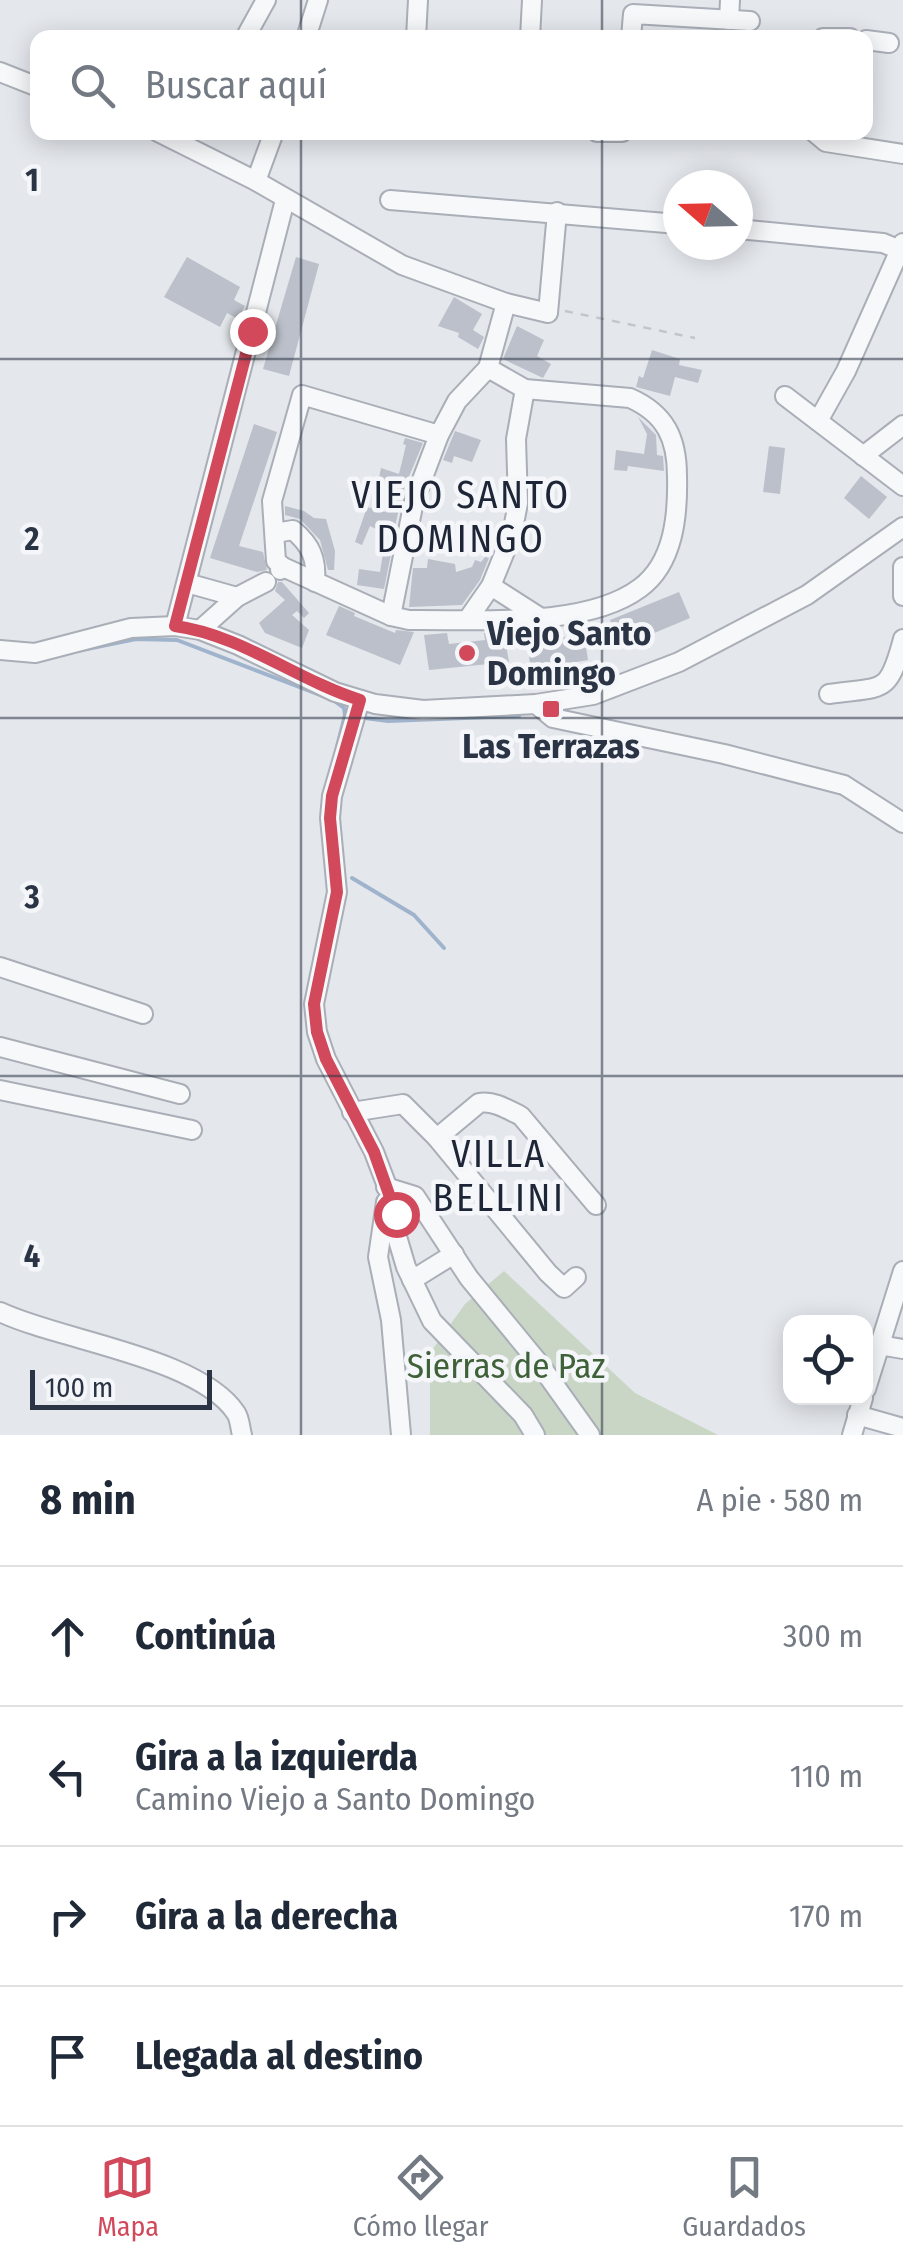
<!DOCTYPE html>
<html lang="es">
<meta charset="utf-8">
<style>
:root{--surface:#fff;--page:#f6f6f7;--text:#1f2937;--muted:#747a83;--line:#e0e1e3;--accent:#d1495b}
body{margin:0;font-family:"Fira Sans Condensed",sans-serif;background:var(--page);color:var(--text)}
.controls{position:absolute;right:30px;bottom:30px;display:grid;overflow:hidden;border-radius:20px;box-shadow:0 5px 25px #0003}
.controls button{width:90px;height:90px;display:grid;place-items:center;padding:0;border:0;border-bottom:2px solid var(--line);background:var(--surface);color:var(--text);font:50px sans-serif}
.compass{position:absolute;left:663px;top:170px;width:90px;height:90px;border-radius:50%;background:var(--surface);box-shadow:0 5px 25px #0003;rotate:290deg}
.scale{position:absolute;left:30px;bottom:25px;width:182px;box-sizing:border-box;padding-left:10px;border:5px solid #2b3445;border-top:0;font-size:28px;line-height:35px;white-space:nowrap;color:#2b3445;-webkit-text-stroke:8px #f4f6f9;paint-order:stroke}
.stop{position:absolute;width:30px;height:30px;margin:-22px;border:8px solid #d1495b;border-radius:50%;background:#fff}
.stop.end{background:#d1495b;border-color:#fff;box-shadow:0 2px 10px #0008}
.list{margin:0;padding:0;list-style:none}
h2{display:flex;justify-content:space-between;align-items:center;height:130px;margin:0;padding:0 40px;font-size:42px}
h2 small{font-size:32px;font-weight:400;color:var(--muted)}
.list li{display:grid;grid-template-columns:65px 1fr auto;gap:30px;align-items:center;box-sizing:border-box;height:140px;padding:0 40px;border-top:2px solid var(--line)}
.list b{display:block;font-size:38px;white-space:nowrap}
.list p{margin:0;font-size:32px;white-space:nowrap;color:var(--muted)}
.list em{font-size:32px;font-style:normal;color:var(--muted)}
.icon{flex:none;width:55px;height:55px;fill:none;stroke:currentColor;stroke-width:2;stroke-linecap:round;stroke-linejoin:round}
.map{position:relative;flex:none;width:903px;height:1435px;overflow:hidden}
.search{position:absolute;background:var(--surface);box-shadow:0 5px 25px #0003;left:30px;right:30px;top:30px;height:110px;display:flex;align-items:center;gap:25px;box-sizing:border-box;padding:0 35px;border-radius:20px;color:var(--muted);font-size:38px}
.sheet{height:690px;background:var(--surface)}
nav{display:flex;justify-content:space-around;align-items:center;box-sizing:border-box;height:140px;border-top:2px solid var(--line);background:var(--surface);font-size:28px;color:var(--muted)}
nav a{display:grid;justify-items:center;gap:5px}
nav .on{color:var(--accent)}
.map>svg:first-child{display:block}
.green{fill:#c9d6c5}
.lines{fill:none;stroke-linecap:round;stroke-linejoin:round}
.stream{stroke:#9fb4cc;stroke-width:4}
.building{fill:#bbc0ca}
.minor-casing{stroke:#a9aeb7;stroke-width:22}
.path{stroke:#c2c5cb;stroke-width:2.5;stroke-dasharray:8 8;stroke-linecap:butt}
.minor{stroke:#f7f8fa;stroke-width:18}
.route{stroke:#d1495b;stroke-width:12}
.grid{fill:none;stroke:#2b3445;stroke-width:2.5;stroke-opacity:0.55}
.poi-dot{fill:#d1495b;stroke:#f4f6f9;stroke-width:4}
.labels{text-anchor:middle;stroke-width:9;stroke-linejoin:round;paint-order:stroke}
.poi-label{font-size:35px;font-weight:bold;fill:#2b3445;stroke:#f4f6f9;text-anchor:start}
.park-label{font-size:35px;fill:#3f6138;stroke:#f4f6f9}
.neighbourhood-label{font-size:38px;letter-spacing:2.5px;fill:#1d2536;stroke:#f4f6f9}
.grid-label{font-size:32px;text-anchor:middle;font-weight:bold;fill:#2b3445;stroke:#f4f6f9;stroke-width:9;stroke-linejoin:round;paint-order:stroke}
</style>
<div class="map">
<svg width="903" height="1435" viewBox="0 0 903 1435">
<rect width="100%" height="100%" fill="#e4e7ec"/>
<polygon class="green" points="504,1271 635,1393 718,1435 430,1435 430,1353 465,1304"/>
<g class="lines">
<g class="stream">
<polyline points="77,651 136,639 177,640 333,700 344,708 345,715 335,755"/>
<polyline points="365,718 388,721 519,716"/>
<polyline points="322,813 324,793"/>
<polyline points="352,878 414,915 444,948"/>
</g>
</g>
<g class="building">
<polygon points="187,257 240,287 234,300 245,306 238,319 227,313 220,327 164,297"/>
<polygon points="296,257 319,264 289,376 263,369"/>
<polygon points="454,297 482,314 473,330 484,337 478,349 458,337 459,333 438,326"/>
<polygon points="517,326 544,340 537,356 551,364 543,378 503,359"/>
<polygon points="652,350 680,359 679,365 702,370 698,383 675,377 670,396 636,387 639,376 643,378"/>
<polygon points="638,417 656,435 657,455 663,456 664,471 628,466 627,471 614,470 616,450 644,454 647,434"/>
<polygon points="254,424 277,432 239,546 263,552 267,570 257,572 210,558"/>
<polygon points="455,431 481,440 472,462 454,456 452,463 443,460"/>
<polygon points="405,438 423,443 403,491 394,531 380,525 378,530 370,526 362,545 355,542 367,507 385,512 393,488 378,483 381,468 399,474 406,445 403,444"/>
<polygon points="769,446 785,448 780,494 763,492"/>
<polygon points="861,476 887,497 869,519 844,498"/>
<polygon points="285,506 304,511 314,518 326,519 335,551 334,570 328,570 320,540 300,519 285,515"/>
<polygon points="383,553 391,554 384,589 357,585 359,569 380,572"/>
<polygon points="485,557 489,558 480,580 462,605 409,607 413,568 427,568 428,559 455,564 456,572 472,567 475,560 481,562"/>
<polygon points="278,582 282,582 309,613 304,618 297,611 292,615 309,630 302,648 265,633 259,623 285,600 275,591"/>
<polygon points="679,592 690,618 621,647 610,620"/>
<polygon points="339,606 355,613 354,616 395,633 396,630 414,632 400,665 326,635"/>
<polygon points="504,632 509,662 429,670 424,635 447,633 449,644 485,640 484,633"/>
<polygon points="584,634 588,660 531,670 527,643"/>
</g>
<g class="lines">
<g class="minor-casing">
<g id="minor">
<polyline points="729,20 730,0"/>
<polyline points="245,38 266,0"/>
<polyline points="306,38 318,0"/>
<polyline points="416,38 418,0"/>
<polyline points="530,38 532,0"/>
<polyline points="631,38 633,14 750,21"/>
<polyline points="823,38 850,38"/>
<polyline points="866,40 889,43"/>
<polyline points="0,72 38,87"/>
<polyline points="158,132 256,181 402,265 506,303 548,313 557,212"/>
<polyline points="597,132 622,132"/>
<polyline points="814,132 826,142 903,154"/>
<polyline points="256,181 274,132"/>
<polyline points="390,200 678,224"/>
<polyline points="738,229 883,243 900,250"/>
<polyline points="785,396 903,486"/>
<polyline points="818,421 846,371 903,243"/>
<polyline points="863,456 903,425"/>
<path d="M275 533 293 530C311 545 317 559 315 582"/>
<polyline points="283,567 276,561 272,501 302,395 439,435"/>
<polyline points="903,567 903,596"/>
<path d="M280 570 283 567 391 616 409 620C475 619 585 629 640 588 674 563 678 515 677 476 677 439 666 414 630 398L525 389 488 368"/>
<polyline points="187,583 237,597"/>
<polyline points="491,586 541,618"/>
<polyline points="391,616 414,501 439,435 457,401 488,368 506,303"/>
<polyline points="468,619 491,586 512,534 518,503 516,439 525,389"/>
<polyline points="175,626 285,200"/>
<polyline points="200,630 237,597 266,582"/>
<polyline points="0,650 35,653 131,628 175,626 200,630 238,645 335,692 375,704 423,710 536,704 593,695 679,662 807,595 903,527"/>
<path d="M829 694C884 686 888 696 903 639"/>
<polyline points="360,700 332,796 330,818 337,892 314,1004 317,1032 326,1059 374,1152 393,1202 395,1230 406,1267 432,1321 523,1415 535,1435"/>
<polyline points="536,704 553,718 724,754 844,785 903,823"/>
<polyline points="0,967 143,1014"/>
<polyline points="0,1047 180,1094"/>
<polyline points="0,1090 192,1130"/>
<polyline points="352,1112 403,1104 437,1138 548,1273 564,1288 576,1277"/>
<path d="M437 1138 479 1103C493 1100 509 1110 521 1116L596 1205"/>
<polyline points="386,1187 415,1196 469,1278 538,1362 590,1435"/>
<polyline points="386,1202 378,1257 391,1320 401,1435"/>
<polyline points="412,1280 454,1254"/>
<path d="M0 1312C61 1341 199 1357 236 1413 240 1419 240 1428 242 1435"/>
<polyline points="879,1345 903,1349"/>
<polyline points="866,1389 903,1271"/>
<polyline points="857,1415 903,1428"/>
<polyline points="852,1435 863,1398"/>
</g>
</g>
<polyline class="path" points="565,311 695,338"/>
<use href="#minor" class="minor"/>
</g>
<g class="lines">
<path class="route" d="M252 331 175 626C241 635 297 680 360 700L332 796 330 818 337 892 314 1004 317 1032 326 1059 374 1152 396 1214"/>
</g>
<path class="grid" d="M301 0V38M602 0V38M301 132V1435M602 132V1435M0 359H903M0 718H903M0 1076H903"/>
<g class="poi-dot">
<circle cx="467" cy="653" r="10"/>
<rect x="541" y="699" width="20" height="20" rx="5"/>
</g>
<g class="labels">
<g class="poi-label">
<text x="487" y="645">Viejo Santo<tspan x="487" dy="40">Domingo</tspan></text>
<text x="551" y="758" text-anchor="middle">Las Terrazas</text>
</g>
<g class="park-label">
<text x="506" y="1378">Sierras de Paz</text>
</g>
<g class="neighbourhood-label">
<text x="461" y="508">VIEJO SANTO<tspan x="461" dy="44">DOMINGO</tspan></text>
<text x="499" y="1167">VILLA<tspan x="499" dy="44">BELLINI</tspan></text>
</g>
</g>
<g class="grid-label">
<text x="32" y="191">1</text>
<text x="32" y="550">2</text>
<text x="32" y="908">3</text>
<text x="32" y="1267">4</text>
</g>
</svg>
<div class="controls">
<button><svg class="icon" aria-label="locate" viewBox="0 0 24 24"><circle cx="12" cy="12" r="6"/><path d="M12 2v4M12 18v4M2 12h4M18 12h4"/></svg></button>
</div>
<svg class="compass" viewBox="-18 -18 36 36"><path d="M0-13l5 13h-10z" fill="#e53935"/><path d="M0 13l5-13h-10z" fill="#747a83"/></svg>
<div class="scale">100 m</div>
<div class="stop" style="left:396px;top:1214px"></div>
<div class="stop end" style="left:252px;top:331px"></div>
<div class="search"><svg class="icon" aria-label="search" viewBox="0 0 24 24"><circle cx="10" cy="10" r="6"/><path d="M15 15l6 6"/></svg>Buscar aquí</div>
</div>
<section class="sheet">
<h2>8 min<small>A pie · 580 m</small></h2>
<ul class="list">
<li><svg class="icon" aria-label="ahead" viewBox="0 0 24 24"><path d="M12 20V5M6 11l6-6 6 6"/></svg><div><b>Continúa</b></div><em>300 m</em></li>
<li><svg class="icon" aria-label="left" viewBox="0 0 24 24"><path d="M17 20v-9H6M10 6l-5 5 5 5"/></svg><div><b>Gira a la izquierda</b><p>Camino Viejo a Santo Domingo</p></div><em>110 m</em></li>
<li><svg class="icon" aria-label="right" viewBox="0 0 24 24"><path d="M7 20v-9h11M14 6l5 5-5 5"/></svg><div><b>Gira a la derecha</b></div><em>170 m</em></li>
<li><svg class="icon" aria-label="arrive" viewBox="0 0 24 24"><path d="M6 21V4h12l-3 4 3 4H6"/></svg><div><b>Llegada al destino</b></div></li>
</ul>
</section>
<nav>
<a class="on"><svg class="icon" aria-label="map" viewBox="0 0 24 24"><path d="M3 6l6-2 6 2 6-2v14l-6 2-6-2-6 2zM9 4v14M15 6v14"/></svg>Mapa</a>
<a><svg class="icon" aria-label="directions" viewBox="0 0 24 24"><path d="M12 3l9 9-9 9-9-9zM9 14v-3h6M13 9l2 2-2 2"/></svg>Cómo llegar</a>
<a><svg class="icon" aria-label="saved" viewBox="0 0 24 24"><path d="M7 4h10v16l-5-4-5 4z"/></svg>Guardados</a>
</nav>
